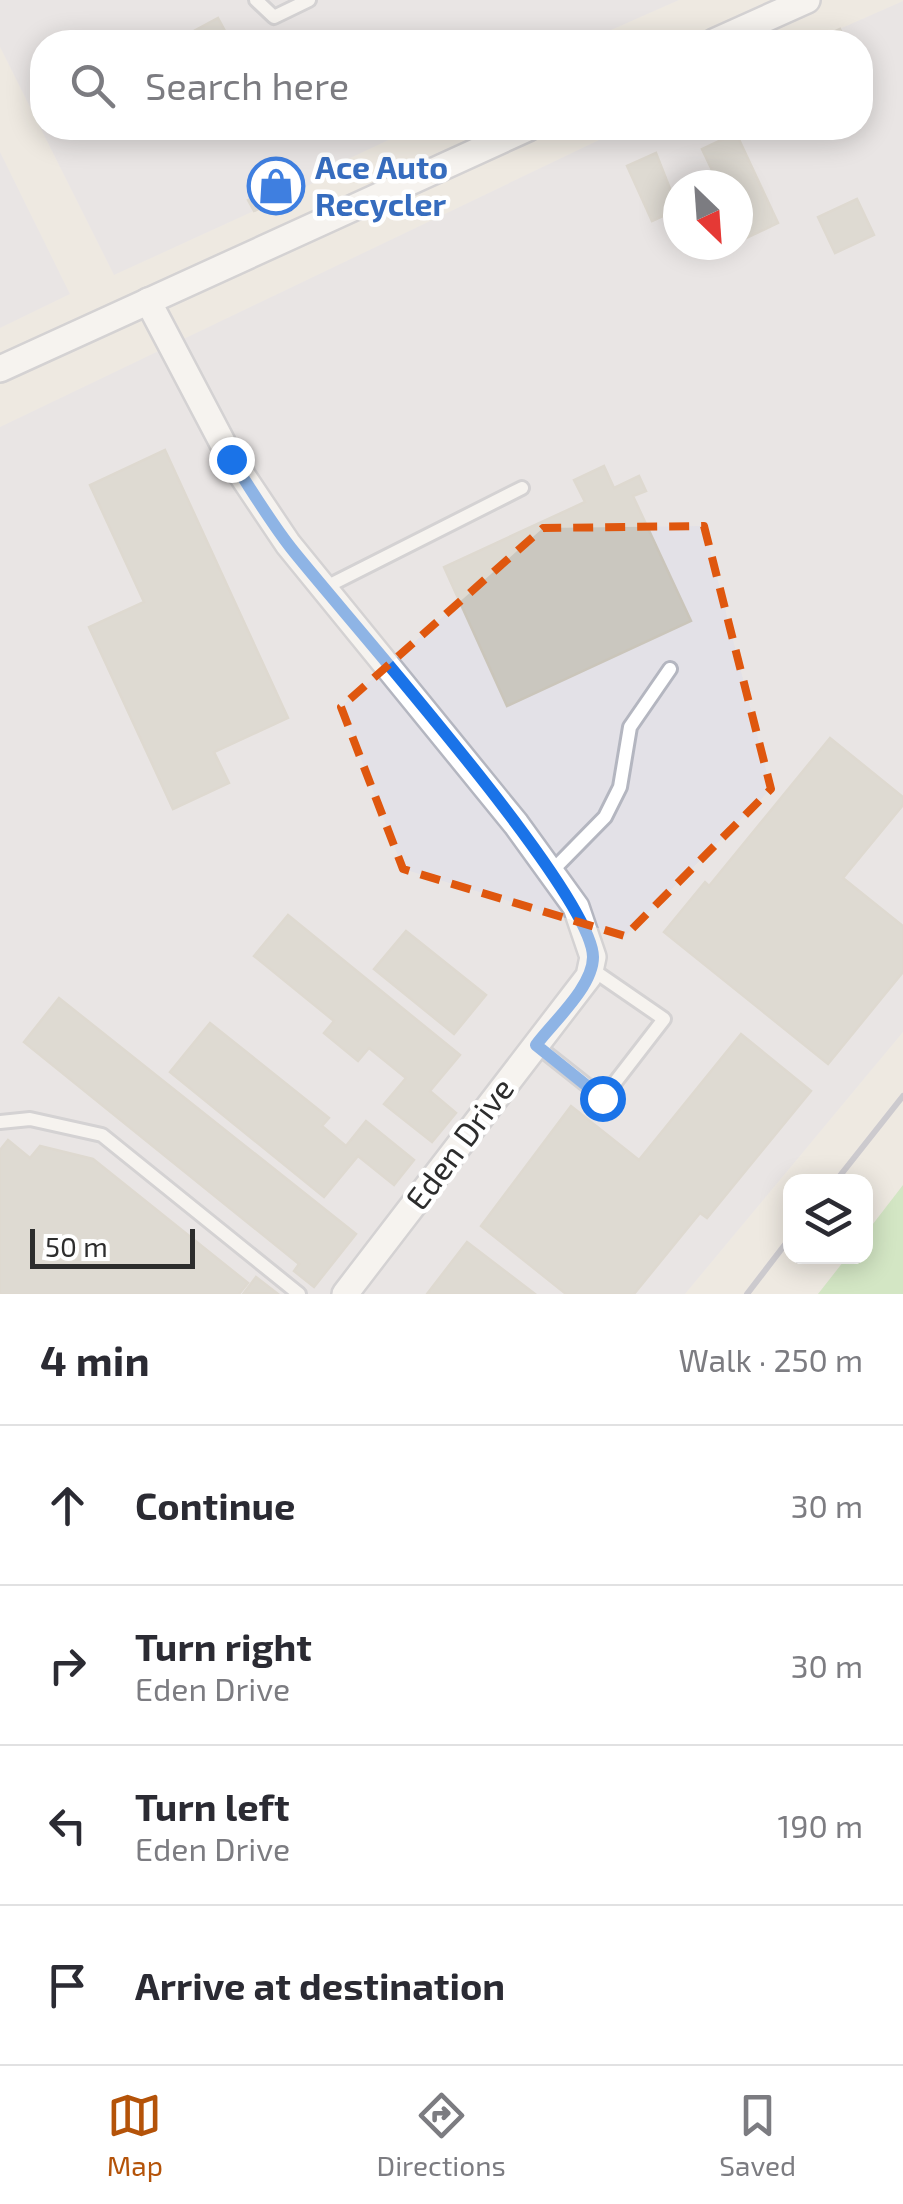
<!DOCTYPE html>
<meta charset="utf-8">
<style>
:root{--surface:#fff;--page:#f2f2f3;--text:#2b2b33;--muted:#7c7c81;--line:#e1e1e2;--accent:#b45309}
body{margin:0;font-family:"Exo 2",sans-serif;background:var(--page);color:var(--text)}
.controls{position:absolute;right:30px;bottom:30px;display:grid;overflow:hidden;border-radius:20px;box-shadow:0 5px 25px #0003}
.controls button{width:90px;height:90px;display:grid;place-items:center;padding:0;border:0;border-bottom:2px solid var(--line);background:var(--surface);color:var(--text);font:50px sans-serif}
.compass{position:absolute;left:663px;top:170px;width:90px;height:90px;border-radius:50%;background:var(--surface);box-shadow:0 5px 25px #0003;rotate:155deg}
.scale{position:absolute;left:30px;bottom:25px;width:165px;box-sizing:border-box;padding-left:10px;border:5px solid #2d2d2d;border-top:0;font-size:28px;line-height:35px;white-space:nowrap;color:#2d2d2d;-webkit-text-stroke:8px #fff;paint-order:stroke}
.stop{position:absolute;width:30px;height:30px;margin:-22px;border:8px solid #1a73e8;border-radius:50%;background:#fff}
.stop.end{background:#1a73e8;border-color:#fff;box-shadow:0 2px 10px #0008}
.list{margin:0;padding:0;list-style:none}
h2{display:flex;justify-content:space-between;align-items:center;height:130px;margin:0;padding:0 40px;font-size:42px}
h2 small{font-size:32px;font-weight:400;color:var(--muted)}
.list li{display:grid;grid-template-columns:65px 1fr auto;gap:30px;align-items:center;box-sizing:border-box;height:160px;padding:0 40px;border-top:2px solid var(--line)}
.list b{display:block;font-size:38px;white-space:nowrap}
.list p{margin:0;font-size:32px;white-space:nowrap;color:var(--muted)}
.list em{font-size:32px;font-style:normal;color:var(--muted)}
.icon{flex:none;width:55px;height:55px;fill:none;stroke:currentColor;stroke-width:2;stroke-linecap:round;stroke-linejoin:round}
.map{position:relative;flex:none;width:903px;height:1294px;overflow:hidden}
.search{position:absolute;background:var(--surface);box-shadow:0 5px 25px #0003;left:30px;right:30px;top:30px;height:110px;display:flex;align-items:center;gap:25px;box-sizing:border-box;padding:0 35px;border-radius:40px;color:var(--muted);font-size:38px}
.sheet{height:770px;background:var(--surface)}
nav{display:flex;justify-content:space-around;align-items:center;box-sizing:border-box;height:140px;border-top:2px solid var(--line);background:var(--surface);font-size:28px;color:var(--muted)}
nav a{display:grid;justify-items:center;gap:5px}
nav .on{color:var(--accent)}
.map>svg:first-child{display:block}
.industrial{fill:#e3e1e7;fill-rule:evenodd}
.green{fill:#b1e2a0}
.building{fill:#cac7bf;stroke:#cac5ba;stroke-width:2.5}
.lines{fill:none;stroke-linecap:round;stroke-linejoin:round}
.lane-casing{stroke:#b4b6c0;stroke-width:18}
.street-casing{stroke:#b4b6c0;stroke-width:30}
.lane{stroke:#fff;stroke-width:12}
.street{stroke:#fff;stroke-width:25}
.rail{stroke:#a3a4b7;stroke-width:6}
.route{stroke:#1a73e8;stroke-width:12}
.marked{fill:none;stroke:#df570e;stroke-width:8;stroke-dasharray:20 12;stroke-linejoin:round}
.labels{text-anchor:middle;stroke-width:9;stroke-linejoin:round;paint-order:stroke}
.shop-label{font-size:32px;font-weight:bold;fill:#366cbe;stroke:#fff;text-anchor:start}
.street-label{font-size:32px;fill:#2d2d2d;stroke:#fff}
</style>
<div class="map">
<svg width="903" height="1294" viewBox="0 0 903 1294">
<rect width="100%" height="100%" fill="#eee9e1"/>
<g class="industrial">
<polygon points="0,0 679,0 584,42 42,42 42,128 414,128 310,177 313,183 302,189 114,275 0,47"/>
<path d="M903 1V1032L685 1294H0V427L624 128H860V42H810ZM678 185H738V245H678Z"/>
<polygon points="0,152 70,294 0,328"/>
</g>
<polygon class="green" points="903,1185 903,1294 818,1294 847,1257 866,1256 866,1233"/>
<g class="building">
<polygon points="218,18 231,42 197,42 192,32"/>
<polygon points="840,29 846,42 812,42"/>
<polygon points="736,133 778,223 744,239 738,225 738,185 719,185 702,149"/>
<polygon points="656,153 678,209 652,221 627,166"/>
<polygon points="290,163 302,189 254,211 248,200 257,196 250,182"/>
<polygon points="857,199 874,235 835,253 818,217"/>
<polygon points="165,450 288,718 214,752 229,783 173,809 89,627 144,602 90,485"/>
<polygon points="604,466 614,488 639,476 646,491 633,496 691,621 507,706 444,567 585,502 574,480"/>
<polygon points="830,738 903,797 903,805 843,878 903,926 903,972 828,1064 664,932 705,882 709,886"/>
<polygon points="288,915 460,1055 430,1091 456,1113 432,1142 384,1104 406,1078 369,1048 358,1061 324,1033 334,1021 254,956"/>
<polygon points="406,931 486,995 454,1034 374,969"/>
<polygon points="59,998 356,1234 314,1287 294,1271 299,1264 24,1042"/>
<polygon points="210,1023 329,1118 322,1126 346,1146 366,1121 414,1160 394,1185 358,1156 324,1197 170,1072"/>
<polygon points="741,1034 811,1091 707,1218 700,1213 634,1294 566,1294 481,1226 571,1106 639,1160"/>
<polygon points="8,1140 30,1158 40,1146 93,1159 248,1283 239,1294 0,1294 0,1150"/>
<polygon points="467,1242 535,1294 427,1294"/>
<polygon points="256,1277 278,1294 244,1293"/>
</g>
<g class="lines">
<g class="lane-casing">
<g id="lane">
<polyline points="256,0 274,17 309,0"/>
<polyline points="324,588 522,488"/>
<polyline points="551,872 605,817 620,787 630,727 670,669"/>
<polyline points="536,1045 603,1098 664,1019 590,968"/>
<polyline points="0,1122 30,1119 102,1135 299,1294"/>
</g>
</g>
<g class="street-casing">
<g id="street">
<polyline points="714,42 807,0"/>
<polyline points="148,301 231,459 288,544 516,824 576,907 593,957 589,976 345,1294"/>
<polyline points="0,369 528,128"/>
</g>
</g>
<use href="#lane" class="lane"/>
<use href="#street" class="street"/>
<g class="rail">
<polyline points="835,1182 903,1096"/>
<polyline points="747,1294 790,1238"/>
</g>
</g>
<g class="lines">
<path class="route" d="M231 459C251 489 269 520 291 548 343 614 593 893 593 957 593 987 553 1022 536 1045L602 1098"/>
</g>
<path d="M0 0H903V1294H0ZM704 526 771 789 625 936 403 869 341 707 543 528Z" fill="#eee9e1" fill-opacity=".55" fill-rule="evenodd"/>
<path class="marked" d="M704 526 771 789 625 936 403 869 341 707 543 528Z"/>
<defs>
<g id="shop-ring" transform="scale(2.875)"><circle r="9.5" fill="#fff" stroke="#3f7fe0" stroke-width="1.5"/><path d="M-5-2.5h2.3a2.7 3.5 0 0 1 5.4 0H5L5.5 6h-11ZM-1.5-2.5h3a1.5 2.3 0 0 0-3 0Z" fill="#3f7fe0"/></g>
</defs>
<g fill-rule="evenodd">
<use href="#shop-ring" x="276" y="186"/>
</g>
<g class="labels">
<g class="shop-label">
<text x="315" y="179">Ace Auto<tspan x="315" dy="37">Recycler</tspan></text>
</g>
<g class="street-label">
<text transform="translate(460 1144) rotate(-53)" y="11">Eden Drive</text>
</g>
</g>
</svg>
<div class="controls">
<button><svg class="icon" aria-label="layers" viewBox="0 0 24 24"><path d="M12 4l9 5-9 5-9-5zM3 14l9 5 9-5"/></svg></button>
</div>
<svg class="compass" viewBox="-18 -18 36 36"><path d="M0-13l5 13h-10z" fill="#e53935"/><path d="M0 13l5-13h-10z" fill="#7c7c81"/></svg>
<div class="scale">50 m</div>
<div class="stop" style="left:602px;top:1098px"></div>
<div class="stop end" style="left:231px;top:459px"></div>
<div class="search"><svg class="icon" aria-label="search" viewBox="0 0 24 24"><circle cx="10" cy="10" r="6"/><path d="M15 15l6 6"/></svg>Search here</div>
</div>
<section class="sheet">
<h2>4 min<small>Walk · 250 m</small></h2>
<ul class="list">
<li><svg class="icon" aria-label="ahead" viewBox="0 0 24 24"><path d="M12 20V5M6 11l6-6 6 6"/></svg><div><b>Continue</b></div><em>30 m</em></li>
<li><svg class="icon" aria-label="right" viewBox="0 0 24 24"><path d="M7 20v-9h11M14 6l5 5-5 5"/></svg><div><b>Turn right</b><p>Eden Drive</p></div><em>30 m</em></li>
<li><svg class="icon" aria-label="left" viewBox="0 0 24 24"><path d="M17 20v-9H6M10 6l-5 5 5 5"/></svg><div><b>Turn left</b><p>Eden Drive</p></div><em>190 m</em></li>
<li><svg class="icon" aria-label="arrive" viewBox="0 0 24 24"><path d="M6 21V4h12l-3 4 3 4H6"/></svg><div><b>Arrive at destination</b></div></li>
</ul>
</section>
<nav>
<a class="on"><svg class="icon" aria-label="map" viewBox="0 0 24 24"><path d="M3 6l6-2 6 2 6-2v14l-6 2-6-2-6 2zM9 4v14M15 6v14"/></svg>Map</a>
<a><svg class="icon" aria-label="directions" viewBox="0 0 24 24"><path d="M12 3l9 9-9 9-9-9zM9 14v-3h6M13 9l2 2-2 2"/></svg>Directions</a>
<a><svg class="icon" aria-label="saved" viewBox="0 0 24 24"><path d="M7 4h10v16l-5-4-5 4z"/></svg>Saved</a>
</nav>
